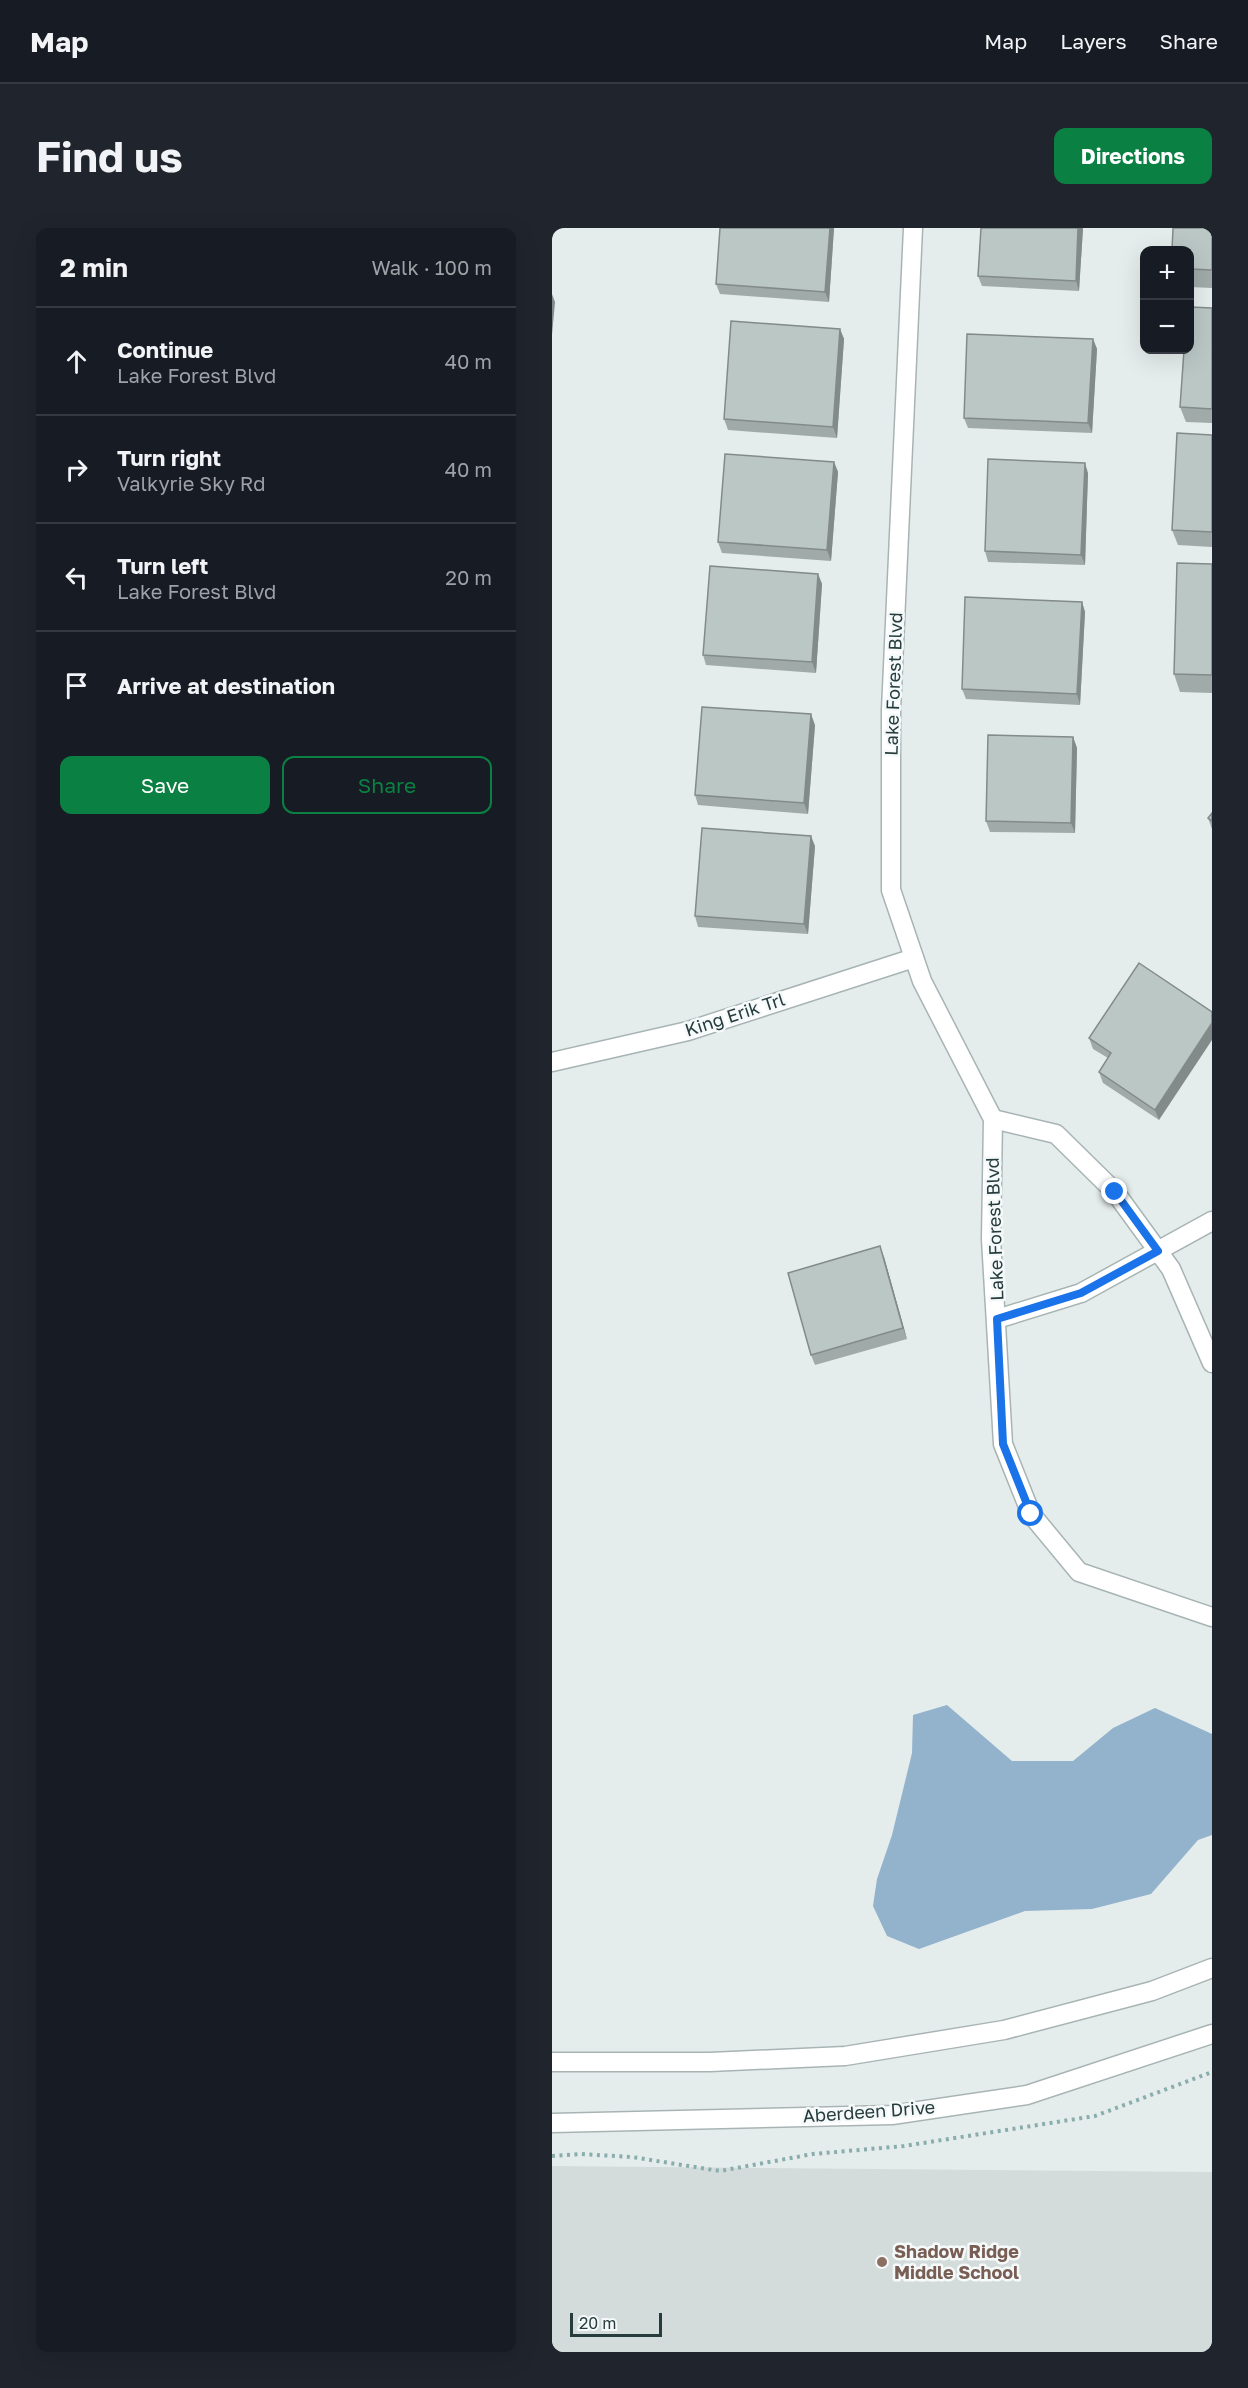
<!DOCTYPE html>
<meta charset="utf-8">
<style>
:root{--surface:#171b24;--page:#20242c;--text:#f1f3f6;--muted:#9ea1a6;--line:#363941;--accent:#0b8043}
body{margin:0;font-family:"Golos Text",sans-serif;background:var(--page);color:var(--text)}
.controls{position:absolute;right:18px;top:18px;display:grid;overflow:hidden;border-radius:12px;box-shadow:0 6px 24px #0002}
.controls button{width:54px;height:54px;display:grid;place-items:center;padding:0;border:0;border-bottom:2px solid var(--line);background:var(--surface);color:var(--text);font:30px sans-serif}
.scale{position:absolute;left:18px;bottom:15px;width:92px;box-sizing:border-box;padding-left:6px;border:3px solid #263c3d;border-top:0;font-size:16px;line-height:21px;white-space:nowrap;color:#263c3d;-webkit-text-stroke:4px #f5f9f9;paint-order:stroke}
.stop{position:absolute;width:18px;height:18px;margin:-14px;border:4px solid #1a73e8;border-radius:50%;background:#fff}
.stop.end{background:#1a73e8;border-color:#fff;box-shadow:0 2px 6px #0008}
.list{margin:0;padding:0;list-style:none}
h2{display:flex;justify-content:space-between;align-items:center;height:78px;margin:0;padding:0 24px;font-size:26px}
h2 small{font-size:20px;font-weight:400;color:var(--muted)}
.list li{display:grid;grid-template-columns:39px 1fr auto;gap:18px;align-items:center;box-sizing:border-box;height:108px;padding:0 24px;border-top:2px solid var(--line)}
.list b{display:block;font-size:22px;white-space:nowrap}
.list p{margin:0;font-size:20px;white-space:nowrap;color:var(--muted)}
.list em{font-size:20px;font-style:normal;color:var(--muted)}
.actions{display:flex;gap:12px;padding:18px 24px}
.actions a{flex:1;padding:14px 0;border:2px solid var(--accent);border-radius:12px;text-align:center;font-size:21px;color:var(--accent)}
.actions .main{background:var(--accent);color:#fff}
.icon{flex:none;width:33px;height:33px;fill:none;stroke:currentColor;stroke-width:2;stroke-linecap:round;stroke-linejoin:round}
.map{position:relative;flex:none;width:660px;height:2124px;overflow:hidden;border-radius:12px}
header{display:flex;align-items:center;gap:36px;box-sizing:border-box;height:84px;padding:0 30px;background:var(--surface);border-bottom:2px solid var(--line)}
header strong{font-size:28px}
nav{display:flex;gap:33px;margin-inline-start:auto;font-size:21px}
.intro{display:flex;align-items:center;justify-content:space-between;box-sizing:border-box;height:144px;padding:0 36px}
h1{margin:0;font-size:42px}
.button{padding:15px 27px;border-radius:12px;background:var(--accent);color:#fff;font-size:21px;font-weight:700}
main{display:flex;gap:36px;padding:0 36px}
aside{flex:1;background:var(--surface);border-radius:12px;box-shadow:0 6px 24px #0002}
.map>svg:first-child{display:block}
.built{fill:#d3dcdb}
.water{fill:#93b2cc}
.lines{fill:none;stroke-linecap:round;stroke-linejoin:round}
.street-casing{stroke:#a8b4b4;stroke-width:21}
.path{stroke:#89adac;stroke-width:4;stroke-dasharray:3 4.5;stroke-linecap:butt}
.street{stroke:#fff;stroke-width:18}
.wall{fill:#a0aba9}
.shaded-wall{fill:#828b8a}
.building{fill:#bac7c5;stroke:#828b8a;stroke-width:1.5}
.route{stroke:#1a73e8;stroke-width:8}
.education-dot{fill:#8d6e63;stroke:#f5f9f9;stroke-width:2}
.labels{text-anchor:middle;stroke-width:5;stroke-linejoin:round;paint-order:stroke}
.street-label{font-size:18px;fill:#263c3d;stroke:#f5f9f9}
.education-label{font-size:18px;font-weight:bold;fill:#785e54;stroke:#f5f9f9;text-anchor:start}
</style>
<header>
<strong>Map</strong>
<nav><a>Map</a><a>Layers</a><a>Share</a></nav>
</header>
<div class="intro"><h1>Find us</h1><a class="button">Directions</a></div>
<main>
<aside>
<h2>2 min<small>Walk · 100 m</small></h2>
<ul class="list">
<li><svg class="icon" aria-label="ahead" viewBox="0 0 24 24"><path d="M12 20V5M6 11l6-6 6 6"/></svg><div><b>Continue</b><p>Lake Forest Blvd</p></div><em>40 m</em></li>
<li><svg class="icon" aria-label="right" viewBox="0 0 24 24"><path d="M7 20v-9h11M14 6l5 5-5 5"/></svg><div><b>Turn right</b><p>Valkyrie Sky Rd</p></div><em>40 m</em></li>
<li><svg class="icon" aria-label="left" viewBox="0 0 24 24"><path d="M17 20v-9H6M10 6l-5 5 5 5"/></svg><div><b>Turn left</b><p>Lake Forest Blvd</p></div><em>20 m</em></li>
<li><svg class="icon" aria-label="arrive" viewBox="0 0 24 24"><path d="M6 21V4h12l-3 4 3 4H6"/></svg><div><b>Arrive at destination</b></div></li>
</ul>
<div class="actions"><a class="main">Save</a><a>Share</a></div>
</aside>
<div class="map">
<svg width="660" height="2124" viewBox="0 0 660 2124">
<rect width="100%" height="100%" fill="#e5edec"/>
<polygon class="built" points="0,1938 660,1944 660,2124 0,2124"/>
<polygon class="water" points="395,1477 460,1533 521,1533 561,1500 603,1480 660,1506 660,1607 646,1612 599,1666 540,1681 473,1683 367,1721 335,1708 321,1678 325,1651 340,1607 360,1525 361,1487"/>
<g class="lines">
<g class="street-casing">
<g id="street">
<polyline points="361,0 339,482 339,662 370,753 441,891 439,1011 451,1216 479,1286 527,1344 660,1389"/>
<polyline points="0,834 136,803 362,730"/>
<polyline points="441,891 504,906 563,964 619,1041 660,1135"/>
<polyline points="445,1091 529,1065 660,993"/>
<polyline points="0,1834 158,1834 293,1828 452,1802 600,1763 660,1740"/>
<polyline points="0,1895 340,1887 475,1867 660,1806"/>
</g>
</g>
<polyline class="path" points="0,1928 28,1926 80,1929 168,1943 261,1926 352,1918 543,1888 660,1844"/>
<use href="#street" class="street"/>
</g>
<g class="wall">
<polygon points="282,0 277,74 168,66 164,56"/>
<polygon points="429,0 531,0 527,63 430,58 426,48"/>
<polygon points="660,0 660,60 638,59 638,22"/>
<polygon points="660,80 660,195 634,194 628,179"/>
<polygon points="288,101 292,111 285,210 176,202 172,191"/>
<polygon points="541,111 545,121 540,205 416,200 412,190"/>
<polygon points="660,207 660,319 626,317 620,302"/>
<polygon points="282,234 286,244 279,333 170,325 166,314"/>
<polygon points="536,245 533,337 436,334 433,323"/>
<polygon points="660,336 660,465 628,464 622,446"/>
<polygon points="266,346 270,356 264,445 154,437 151,427"/>
<polygon points="530,374 533,384 528,477 414,471 410,461"/>
<polygon points="263,497 256,586 146,577 143,567"/>
<polygon points="521,509 525,520 523,605 438,604 434,593"/>
<polygon points="660,585 660,601 656,590"/>
<polygon points="263,618 256,706 146,699 143,688"/>
<polygon points="587,735 607,892 551,855 547,844 556,830 541,821 537,810"/>
<polygon points="332,1029 355,1111 263,1137 259,1127"/>
</g>
<g class="shaded-wall">
<polygon points="278,0 282,0 277,74 273,64"/>
<polygon points="526,0 531,0 527,63 524,53"/>
<polygon points="0,66 3,74 0,107"/>
<polygon points="288,101 292,111 285,210 281,199"/>
<polygon points="541,111 545,121 540,205 536,195"/>
<polygon points="282,234 286,244 279,333 275,322"/>
<polygon points="533,235 536,245 533,337 529,327"/>
<polygon points="266,346 270,356 264,445 260,434"/>
<polygon points="530,374 533,384 528,477 525,466"/>
<polygon points="259,486 263,497 256,586 252,575"/>
<polygon points="521,509 525,520 523,605 519,595"/>
<polygon points="259,608 263,618 256,706 252,696"/>
<polygon points="660,795 660,812 607,892 603,882"/>
<polygon points="328,1018 332,1029 355,1111 351,1100"/>
</g>
<g class="building">
<polygon points="168,0 278,0 273,64 164,56"/>
<polygon points="429,0 526,0 524,53 426,48"/>
<polygon points="621,0 660,0 660,42 638,41 638,22 620,22"/>
<polygon points="638,79 660,80 660,181 628,179 632,122 638,122"/>
<polygon points="179,93 288,101 281,199 172,191"/>
<polygon points="415,106 541,111 536,195 412,190"/>
<polygon points="625,205 660,207 660,304 620,302"/>
<polygon points="173,226 282,234 275,322 166,314"/>
<polygon points="436,231 533,235 529,327 433,323"/>
<polygon points="625,335 660,336 660,447 622,446"/>
<polygon points="158,338 266,346 260,434 151,427"/>
<polygon points="413,369 530,374 525,466 410,461"/>
<polygon points="150,479 259,486 252,575 143,567"/>
<polygon points="436,507 521,509 519,595 434,593"/>
<polygon points="660,585 660,593 656,590"/>
<polygon points="150,600 259,608 252,696 143,688"/>
<polygon points="587,735 660,784 660,795 603,882 547,844 559,825 537,810"/>
<polygon points="328,1018 351,1100 259,1127 236,1045"/>
</g>
<g class="lines">
<polyline class="route" points="479,1286 451,1216 445,1091 529,1065 606,1023 563,964"/>
</g>
<circle class="education-dot" cx="330" cy="2034" r="6"/>
<g class="labels">
<g class="street-label">
<text transform="translate(342 456) rotate(-88)" y="6">Lake Forest Blvd</text>
<text transform="translate(183 787) rotate(-18)" y="6">King Erik Trl</text>
<text transform="translate(443 1001) rotate(-92)" y="6">Lake Forest Blvd</text>
<text transform="translate(317 1884) rotate(-4)" y="6">Aberdeen Drive</text>
</g>
<g class="education-label">
<text x="342" y="2030">Shadow Ridge<tspan x="342" dy="21">Middle School</tspan></text>
</g>
</g>
</svg>
<div class="controls">
<button>+</button>
<button>−</button>
</div>
<div class="scale">20 m</div>
<div class="stop" style="left:479px;top:1286px"></div>
<div class="stop end" style="left:563px;top:964px"></div>
</div>
</main>
